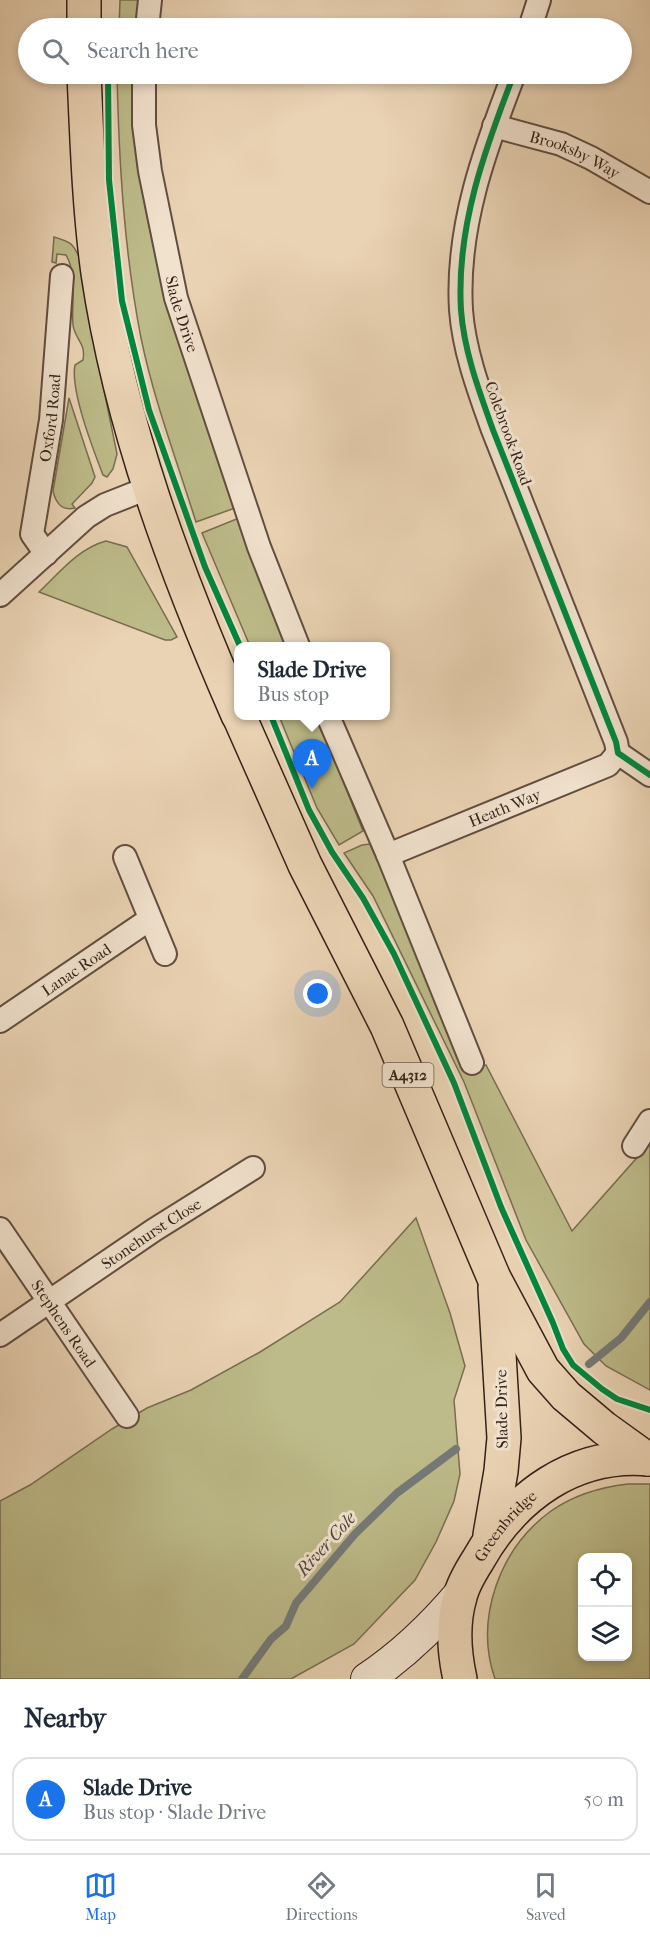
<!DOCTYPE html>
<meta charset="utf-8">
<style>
:root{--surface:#fff;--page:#f6f6f7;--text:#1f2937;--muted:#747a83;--line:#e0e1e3;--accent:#1a73e8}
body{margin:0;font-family:"IM FELL French Canon",serif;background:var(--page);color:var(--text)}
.controls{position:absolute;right:18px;bottom:18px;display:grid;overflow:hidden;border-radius:12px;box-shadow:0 3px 9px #0003}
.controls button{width:54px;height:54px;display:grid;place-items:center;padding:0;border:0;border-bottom:2px solid var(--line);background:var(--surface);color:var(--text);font:30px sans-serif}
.you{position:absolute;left:318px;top:994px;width:21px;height:21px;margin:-15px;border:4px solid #fff;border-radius:50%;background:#1a73e8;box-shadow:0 0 0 9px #1a73e833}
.badge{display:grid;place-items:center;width:39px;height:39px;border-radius:50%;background:var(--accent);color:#fff;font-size:20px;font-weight:700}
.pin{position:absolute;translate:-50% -50px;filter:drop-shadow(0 2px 3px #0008)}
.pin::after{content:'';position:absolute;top:32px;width:21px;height:18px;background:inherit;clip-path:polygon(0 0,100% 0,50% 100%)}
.popup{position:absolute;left:234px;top:642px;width:156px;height:78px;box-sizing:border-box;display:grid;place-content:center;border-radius:12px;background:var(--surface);filter:drop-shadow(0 2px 4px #0005);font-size:20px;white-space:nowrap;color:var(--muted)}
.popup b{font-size:22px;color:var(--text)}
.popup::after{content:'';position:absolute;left:50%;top:100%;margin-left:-12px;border:12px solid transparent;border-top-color:var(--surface)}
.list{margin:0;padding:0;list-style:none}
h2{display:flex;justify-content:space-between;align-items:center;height:78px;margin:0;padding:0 24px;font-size:26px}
h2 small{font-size:20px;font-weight:400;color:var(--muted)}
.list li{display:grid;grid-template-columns:39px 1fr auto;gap:18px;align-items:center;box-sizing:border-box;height:84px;margin:0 12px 12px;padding:0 12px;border:2px solid var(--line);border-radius:18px}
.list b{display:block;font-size:22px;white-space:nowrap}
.list p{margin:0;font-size:20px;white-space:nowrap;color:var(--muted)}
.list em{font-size:20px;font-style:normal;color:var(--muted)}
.icon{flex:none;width:33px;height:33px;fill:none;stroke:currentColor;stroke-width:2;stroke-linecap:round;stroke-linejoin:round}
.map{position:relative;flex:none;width:650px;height:1679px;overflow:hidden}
.search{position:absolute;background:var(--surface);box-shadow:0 3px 9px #0003;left:18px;right:18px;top:18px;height:66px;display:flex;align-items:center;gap:15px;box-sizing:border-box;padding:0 21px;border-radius:33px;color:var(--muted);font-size:22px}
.sheet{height:174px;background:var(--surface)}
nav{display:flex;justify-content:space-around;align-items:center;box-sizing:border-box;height:84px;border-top:2px solid var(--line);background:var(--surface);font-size:16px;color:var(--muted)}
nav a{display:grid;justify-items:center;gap:3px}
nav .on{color:var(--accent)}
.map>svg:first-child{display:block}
.green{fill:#bdbb89;stroke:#786e51;stroke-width:1.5;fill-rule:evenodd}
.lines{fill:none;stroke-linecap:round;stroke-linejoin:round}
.stream{stroke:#747a79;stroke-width:8}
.minor-casing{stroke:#624e40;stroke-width:26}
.secondary-casing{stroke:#342219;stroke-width:34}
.primary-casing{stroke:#342219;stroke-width:36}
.minor{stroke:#f1e2ce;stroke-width:22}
.secondary{stroke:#f1e2ce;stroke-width:32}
.primary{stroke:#ead3b4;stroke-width:33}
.cycleway-casing{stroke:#f1e2ce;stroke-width:10}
.cycleway{stroke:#00873e;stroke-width:6}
.labels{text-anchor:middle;stroke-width:6;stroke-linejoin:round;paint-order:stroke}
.shield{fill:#f1e2ce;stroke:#6d5c4f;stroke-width:1.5}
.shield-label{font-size:15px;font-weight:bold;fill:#342219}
.street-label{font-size:16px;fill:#342219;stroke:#f1e2ce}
.water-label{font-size:18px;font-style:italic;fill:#4e4641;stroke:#f1e2ce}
</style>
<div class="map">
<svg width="650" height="1679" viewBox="0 0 650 1679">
<rect width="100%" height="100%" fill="#ead3b4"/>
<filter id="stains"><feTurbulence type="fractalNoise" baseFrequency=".00333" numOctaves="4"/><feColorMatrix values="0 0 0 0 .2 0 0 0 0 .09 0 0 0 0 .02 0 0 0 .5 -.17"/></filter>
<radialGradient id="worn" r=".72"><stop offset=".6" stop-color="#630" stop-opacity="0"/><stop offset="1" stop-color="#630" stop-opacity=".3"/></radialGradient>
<g class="green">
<polygon points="120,0 139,0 136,28 119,28"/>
<path d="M117 74H132C132 227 188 365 235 508L196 522C177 461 154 401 141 338 124 250 119 163 117 74Z"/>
<path d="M54 237C71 242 73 243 80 259L98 361 117 454 113 469 107 477 103 475C93 449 70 390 75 365L83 360C86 342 75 340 73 325 71 301 78 276 66 255L57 254 56 263 52 262Z"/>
<path d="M69 398 95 477 92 483 72 504 75 508C62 511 56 504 53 491Z"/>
<polygon points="239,518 290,646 250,646 202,533"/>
<path d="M106 541 127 547 177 637 171 640H165L39 592C59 573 79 548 106 541Z"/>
<polygon points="279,716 317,716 363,831 339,845 317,808"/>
<polygon points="370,844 469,1067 486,1065 572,1231 650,1143 650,1390 606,1366 584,1344 526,1240 464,1082 373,896 344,853 362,845"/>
<polygon points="416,1218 450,1313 465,1366 454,1400 460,1474 454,1501 436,1542 415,1580 354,1644 291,1679 0,1679 0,1501 30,1485 112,1429 147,1408 191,1390 260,1352 340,1302"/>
<path d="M628 1484H650V1679H495C474 1618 500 1548 551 1511 574 1495 601 1487 628 1484ZM582 1558H628V1656H582Z"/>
</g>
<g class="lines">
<g class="stream">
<polyline points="589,1364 621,1338 650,1302"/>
<polyline points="242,1679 271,1639 286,1626 296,1603 355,1534 397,1493 456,1449"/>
</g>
<g class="minor-casing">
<g id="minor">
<polyline points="147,28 150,0"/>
<polyline points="530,28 539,0"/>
<path id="s1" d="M144 74V125L150 171 176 298 259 547 298 646"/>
<path d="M514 74C485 149 456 227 461 310 464 351 479 391 493 430L616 742 618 753 650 775"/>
<path id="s2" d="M494 126 561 144 591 158 650 192"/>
<path id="s3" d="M46 554 32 534 51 420 62 276"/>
<polyline points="0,595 86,517 105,505 148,488"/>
<polyline points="328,716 388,855 472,1063"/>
<path id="s4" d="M388 855 608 765 618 753"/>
<polyline points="125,857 165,954"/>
<path id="s5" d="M0 1021 150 919"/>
<polyline points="634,1146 650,1121"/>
<path id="s6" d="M0 1229 127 1416"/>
<path id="s7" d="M0 1335 154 1230 253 1168"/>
</g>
</g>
<g class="secondary-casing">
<path id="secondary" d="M367 1679C403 1655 432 1627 460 1594"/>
</g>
<g class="primary-casing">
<g id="primary">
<polyline points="84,0 84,28"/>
<path d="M84 74C87 140 89 207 98 273 121 428 176 573 238 715"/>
<polyline points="239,716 305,865 387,1026 494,1278 543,1370 566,1396 604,1428 647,1459"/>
<polyline points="490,1535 501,1471 504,1438 495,1288"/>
<path id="s8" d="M460 1679C454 1652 452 1624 460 1597 463 1584 471 1571 478 1560 514 1496 574 1452 650 1459"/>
</g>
</g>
<use href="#minor" class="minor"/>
<use href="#secondary" class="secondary"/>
<use href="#primary" class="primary"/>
<g class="cycleway-casing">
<g id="cycleway">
<polyline points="108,74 109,180 122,301 149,410 205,567 240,646"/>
<path d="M514 74C485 149 456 227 461 310 464 351 479 391 493 430L616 742 618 753 650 775"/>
<polyline points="271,716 309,810 332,852 363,898 394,954 454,1083 501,1207 553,1323 563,1349 573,1365 602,1389 617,1399 650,1410"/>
</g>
</g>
<use href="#cycleway" class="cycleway"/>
</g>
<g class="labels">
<rect class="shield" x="382.5" y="1063" width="51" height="24" rx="4.5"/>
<g class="shield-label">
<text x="408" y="1080">A4312</text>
</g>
<g class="street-label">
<text dy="6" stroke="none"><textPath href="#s2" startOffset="86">Brooksby Way</textPath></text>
<text dy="6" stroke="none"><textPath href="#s1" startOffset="244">Slade Drive</textPath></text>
<text dy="6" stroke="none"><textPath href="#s3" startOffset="142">Oxford Road</textPath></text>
<text transform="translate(509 433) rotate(70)" y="6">Colebrook Road</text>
<text dy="6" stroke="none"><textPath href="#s4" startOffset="126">Heath Way</textPath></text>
<text dy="6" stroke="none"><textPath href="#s5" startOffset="92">Lanac Road</textPath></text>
<text dy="6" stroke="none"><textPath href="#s7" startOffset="182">Stonehurst Close</textPath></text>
<text dy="6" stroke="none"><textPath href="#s6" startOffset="114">Stephens Road</textPath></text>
<text transform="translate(501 1409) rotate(-91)" y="6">Slade Drive</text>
<text dy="6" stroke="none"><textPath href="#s8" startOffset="168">Greenbridge</textPath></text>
</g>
<g class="water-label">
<text transform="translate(326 1544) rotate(-48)" y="6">River Cole</text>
</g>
</g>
<rect width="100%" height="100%" filter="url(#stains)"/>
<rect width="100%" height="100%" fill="url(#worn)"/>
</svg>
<div class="controls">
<button><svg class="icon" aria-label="locate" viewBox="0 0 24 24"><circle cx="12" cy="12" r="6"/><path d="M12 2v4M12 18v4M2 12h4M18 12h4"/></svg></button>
<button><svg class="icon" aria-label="layers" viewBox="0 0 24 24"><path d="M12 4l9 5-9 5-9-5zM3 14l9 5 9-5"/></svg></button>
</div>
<div class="you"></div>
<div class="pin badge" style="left:312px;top:789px">A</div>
<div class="popup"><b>Slade Drive</b>Bus stop</div>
<div class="search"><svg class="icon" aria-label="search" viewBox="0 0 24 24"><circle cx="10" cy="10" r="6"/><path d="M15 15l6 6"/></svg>Search here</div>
</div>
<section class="sheet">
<h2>Nearby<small></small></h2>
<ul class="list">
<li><span class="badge">A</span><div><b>Slade Drive</b><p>Bus stop · Slade Drive</p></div><em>50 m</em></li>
</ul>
</section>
<nav>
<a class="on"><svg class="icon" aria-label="map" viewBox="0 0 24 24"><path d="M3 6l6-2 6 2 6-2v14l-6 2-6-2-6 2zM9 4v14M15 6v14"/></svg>Map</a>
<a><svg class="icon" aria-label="directions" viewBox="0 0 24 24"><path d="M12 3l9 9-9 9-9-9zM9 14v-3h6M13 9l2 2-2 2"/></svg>Directions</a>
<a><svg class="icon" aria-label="saved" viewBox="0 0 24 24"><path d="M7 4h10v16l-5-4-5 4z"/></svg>Saved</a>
</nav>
